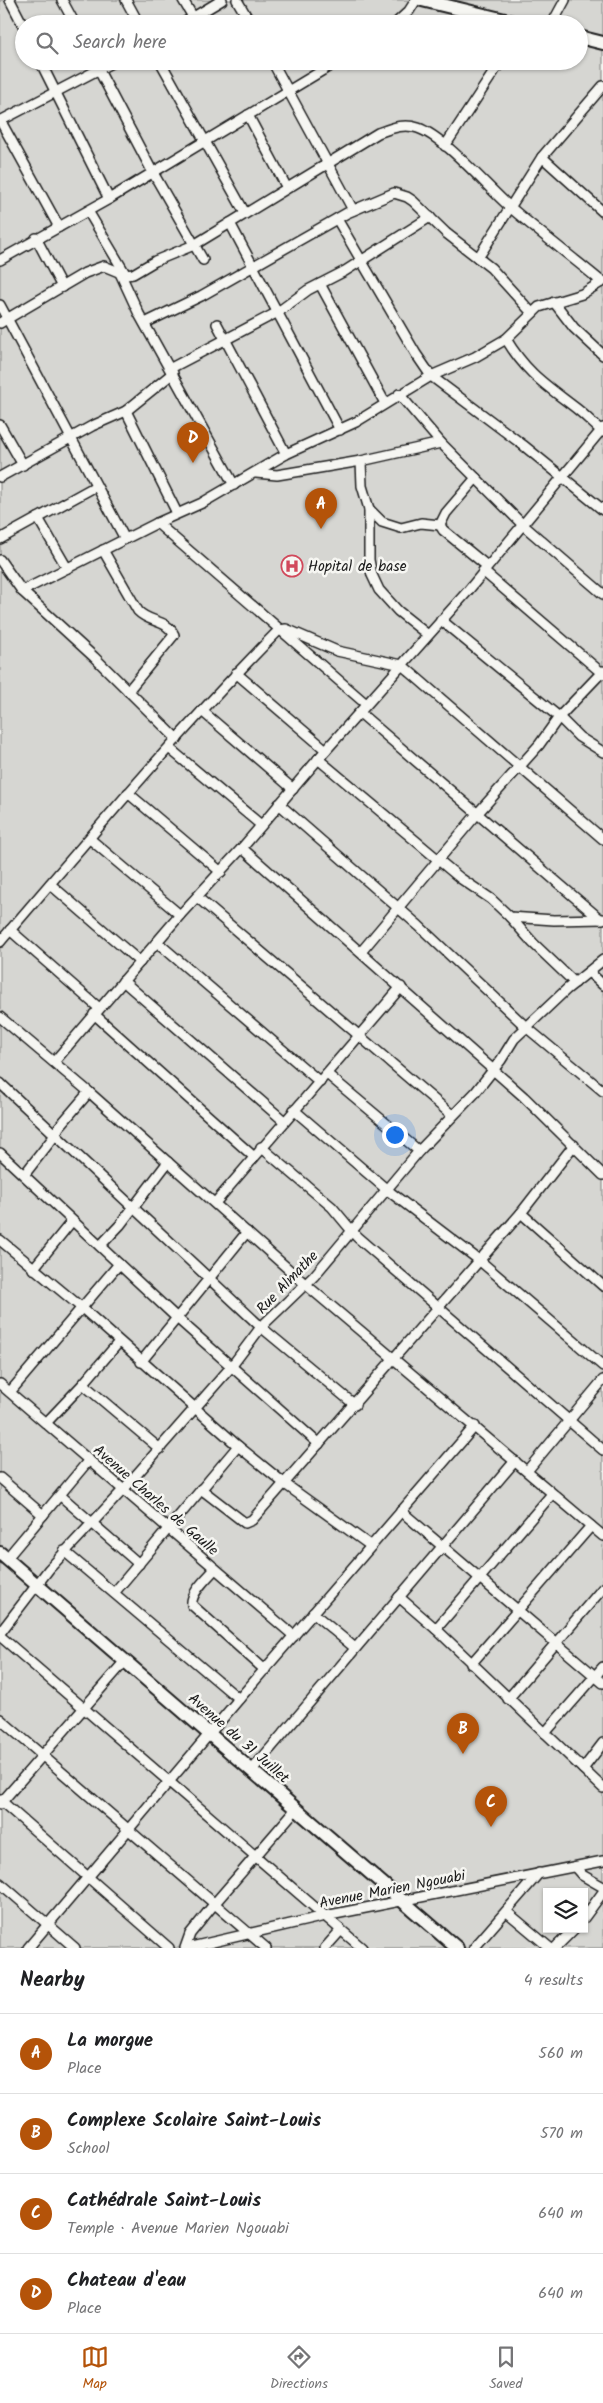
<!DOCTYPE html>
<meta charset="utf-8">
<style>
:root{--surface:#fff;--page:#f2f2f2;--text:#202124;--muted:#757577;--line:#e0e0e0;--accent:#b45309}
body{margin:0;font-family:Kalam,sans-serif;background:var(--page);color:var(--text)}
.controls{position:absolute;right:15px;bottom:15px;display:grid;overflow:hidden;border-radius:0px;box-shadow:0 1px 4px #0004}
.controls button{width:45px;height:45px;display:grid;place-items:center;padding:0;border:0;border-bottom:1px solid var(--line);background:var(--surface);color:var(--text);font:25px sans-serif}
.you{position:absolute;left:394px;top:1134px;width:18px;height:18px;margin:-12px;border:4px solid #fff;border-radius:50%;background:#1a73e8;box-shadow:0 0 0 8px #1a73e833}
.badge{display:grid;place-items:center;width:32px;height:32px;border-radius:50%;background:var(--accent);color:#fff;font-size:16px;font-weight:700}
.pin{position:absolute;translate:-50% -41px;filter:drop-shadow(0 1px 2px #0008)}
.pin::after{content:'';position:absolute;top:26px;width:18px;height:15px;background:inherit;clip-path:polygon(0 0,100% 0,50% 100%)}
.list{margin:0;padding:0;list-style:none}
h2{display:flex;justify-content:space-between;align-items:center;height:65px;margin:0;padding:0 20px;font-size:21px}
h2 small{font-size:16px;font-weight:400;color:var(--muted)}
.list li{display:grid;grid-template-columns:32px 1fr auto;gap:15px;align-items:center;box-sizing:border-box;height:80px;padding:0 20px;border-top:1px solid var(--line)}
.list b{display:block;font-size:19px;white-space:nowrap}
.list p{margin:0;font-size:16px;white-space:nowrap;color:var(--muted)}
.list em{font-size:16px;font-style:normal;color:var(--muted)}
.icon{flex:none;width:28px;height:28px;fill:none;stroke:currentColor;stroke-width:2;stroke-linecap:round;stroke-linejoin:round}
.map{position:relative;flex:none;width:603px;height:1948px;overflow:hidden}
.search{position:absolute;background:var(--surface);box-shadow:0 1px 4px #0004;left:15px;right:15px;top:15px;height:55px;display:flex;align-items:center;gap:12px;box-sizing:border-box;padding:0 18px;border-radius:28px;color:var(--muted);font-size:19px}
.sheet{height:385px;background:var(--surface)}
nav{display:flex;justify-content:space-around;align-items:center;box-sizing:border-box;height:70px;border-top:1px solid var(--line);background:var(--surface);font-size:14px;color:var(--muted)}
nav a{display:grid;justify-items:center;gap:2px}
nav .on{color:var(--accent)}
.map>svg:first-child{display:block}
.green{fill:#d6d6d2;stroke:#797977;fill-rule:evenodd}
.lines{fill:none;stroke-linecap:round;stroke-linejoin:round}
.street-casing{stroke:#1c1c1c;stroke-width:12}
.secondary-casing{stroke:#1c1c1c;stroke-width:16}
.street{stroke:#f6f6f2;stroke-width:9}
.secondary{stroke:#f6f6f2;stroke-width:12}
.labels{text-anchor:middle;stroke-width:5;stroke-linejoin:round;paint-order:stroke}
.poi-label{font-size:15px;fill:#1c1c1c;stroke:#f6f6f2;text-anchor:start}
.street-label{font-size:15px;fill:#1c1c1c;stroke:#f6f6f2}
</style>
<div class="map">
<svg width="603" height="1948" viewBox="0 0 603 1948">
<rect width="100%" height="100%" fill="#f6f6f2"/>
<filter id="ink" filterUnits="userSpaceOnUse"><feTurbulence type="fractalNoise" baseFrequency=".02" numOctaves="2"/><feDisplacementMap in="SourceGraphic" scale="10" xChannelSelector="R" yChannelSelector="G"/><feConvolveMatrix kernelMatrix="1 2 1 2 8 2 1 2 1" color-interpolation-filters="sRGB"/></filter>
<g filter="url(#ink)">
<path class="green" d="M0 0H603V1948H0ZM24 24H579V61H24ZM547 1892H584V1929H547Z"/>
<g class="lines">
<g class="street-casing">
<g id="street">
<polyline points="10,0 24,27"/>
<polyline points="62,0 75,24"/>
<polyline points="126,0 139,24"/>
<polyline points="183,0 193,17"/>
<polyline points="237,0 251,24"/>
<polyline points="182,24 222,0"/>
<polyline points="395,24 409,11 416,0"/>
<polyline points="552,24 565,0"/>
<polyline points="40,61 109,199"/>
<polyline points="94,61 152,171 203,260"/>
<polyline points="160,61 245,213"/>
<polyline points="272,61 353,210"/>
<polyline points="248,115 287,188"/>
<polyline points="0,120 59,227"/>
<polyline points="0,121 115,61"/>
<polyline points="445,146 501,61"/>
<polyline points="542,157 603,212"/>
<polyline points="88,211 126,275"/>
<polyline points="337,219 416,354 431,376 523,445 603,510"/>
<polyline points="230,223 340,430"/>
<polyline points="36,238 62,287"/>
<polyline points="478,258 542,157 603,86"/>
<polyline points="0,260 109,199 338,61"/>
<polyline points="120,273 139,314 234,485"/>
<polyline points="320,284 385,403"/>
<polyline points="554,302 574,328 603,355"/>
<polyline points="0,305 125,539"/>
<path d="M0 323 85 273 104 266 126 275 133 274 155 261 194 245 378 133C392 128 404 123 418 128 445 137 487 187 510 207 540 233 572 257 602 282"/>
<polyline points="145,323 201,296 347,213 394,193 407,197 413,201 446,233 491,268 532,313"/>
<polyline points="217,324 286,454"/>
<path d="M506 339C527 374 546 385 577 409 586 416 594 425 603 432"/>
<polyline points="171,368 278,312 308,290 345,271 430,217"/>
<polyline points="399,394 441,443 523,525 603,594"/>
<polyline points="126,411 173,373"/>
<polyline points="0,425 23,465"/>
<polyline points="361,461 362,486 369,509 369,560 372,575 379,590 398,611 428,635"/>
<polyline points="256,473 277,475 361,461 441,443"/>
<polyline points="0,477 92,426 126,411 177,513"/>
<polyline points="476,478 446,513 440,525 443,530 487,566"/>
<polyline points="369,509 382,522 401,528 421,523 440,525"/>
<polyline points="38,518 67,568"/>
<polyline points="157,523 366,704"/>
<polyline points="0,539 96,486"/>
<path d="M103 550 138 611C149 623 167 619 174 635L128 691"/>
<polyline points="0,560 22,591 94,657 177,739"/>
<polyline points="483,571 603,674"/>
<polyline points="22,591 157,523 202,503 286,454 356,422 431,376 475,357 506,339 539,307 582,294 603,281"/>
<polyline points="441,620 559,717 579,737 603,752"/>
<polyline points="236,673 326,750"/>
<polyline points="202,711 293,789"/>
<polyline points="360,713 600,919"/>
<polyline points="169,748 261,825"/>
<polyline points="318,759 460,878 491,899 510,917 554,920 603,919"/>
<polyline points="128,793 221,872"/>
<polyline points="279,804 419,926 526,1027 603,1091"/>
<polyline points="90,839 180,915"/>
<polyline points="242,848 524,1097 603,1175"/>
<polyline points="50,884 140,962"/>
<polyline points="197,897 452,1115"/>
<polyline points="510,917 533,943 575,983"/>
<polyline points="10,930 99,1008"/>
<path d="M0 942C91 836 181 729 279 630L286 629 337 651 402 665 603 839"/>
<polyline points="157,942 320,1082"/>
<polyline points="361,952 477,814 539,745 559,717 603,671"/>
<polyline points="589,972 603,985"/>
<polyline points="123,981 284,1121"/>
<polyline points="94,1014 253,1156"/>
<polyline points="0,1017 89,1092 304,1283 603,1536"/>
<polyline points="54,1062 180,915 242,848 326,750 467,592 603,428"/>
<polyline points="327,1074 419,1151"/>
<polyline points="0,1083 261,1327 355,1405"/>
<polyline points="294,1110 386,1189 479,1260 603,1366"/>
<polyline points="261,1147 332,1207 357,1237 603,1450"/>
<polyline points="0,1153 178,1319 319,1444"/>
<polyline points="24,1175 56,1134 59,1127 89,1092"/>
<polyline points="215,1203 401,987"/>
<polyline points="521,1213 603,1286"/>
<polyline points="0,1240 82,1308 238,1446 285,1484 371,1546"/>
<polyline points="100,1246 120,1225 168,1162"/>
<polyline points="33,1269 72,1221"/>
<polyline points="141,1362 247,1232"/>
<polyline points="0,1384 294,1636"/>
<polyline points="83,1384 119,1342"/>
<polyline points="10,1392 119,1264"/>
<polyline points="46,1423 83,1384 160,1449"/>
<polyline points="527,1471 603,1380"/>
<polyline points="0,1478 43,1515"/>
<polyline points="201,1489 245,1523 252,1520 521,1213 574,1145"/>
<polyline points="61,1496 139,1564"/>
<polyline points="401,1511 603,1683"/>
<polyline points="64,1551 239,1699"/>
<polyline points="7,1558 89,1460"/>
<path d="M215 1569C207 1578 190 1593 192 1605L265 1670"/>
<polyline points="114,1593 238,1446"/>
<polyline points="399,1597 436,1629 603,1788"/>
<polyline points="313,1613 355,1648"/>
<polyline points="436,1629 552,1494"/>
<polyline points="0,1633 49,1569 123,1490 231,1367 261,1327 314,1276 419,1151 475,1093 501,1060 514,1039 567,989 603,960"/>
<polyline points="0,1636 362,1948"/>
<polyline points="471,1664 591,1526"/>
<polyline points="508,1699 603,1588"/>
<polyline points="0,1719 266,1948"/>
<polyline points="545,1733 603,1667"/>
<polyline points="583,1769 603,1743"/>
<polyline points="252,1770 515,1461"/>
<polyline points="0,1800 169,1948"/>
<polyline points="0,1804 125,1661"/>
<polyline points="575,1867 582,1875 603,1887"/>
<polyline points="0,1883 75,1948"/>
<polyline points="507,1912 550,1948"/>
<polyline points="584,1918 603,1892"/>
<polyline points="28,1948 239,1699 475,1426"/>
<polyline points="185,1948 190,1934 215,1903 297,1808"/>
<polyline points="187,1948 325,1916 603,1861"/>
<polyline points="325,1948 341,1930"/>
<polyline points="474,1948 539,1873"/>
<polyline points="555,1948 574,1929"/>
</g>
</g>
<g class="secondary-casing">
<g id="secondary">
<polyline points="422,0 521,24"/>
<polyline points="579,37 603,43"/>
<polyline points="0,1553 457,1948"/>
</g>
</g>
<use href="#street" class="street"/>
<use href="#secondary" class="secondary"/>
</g>
</g>
<defs>
<g id="hospital-ring" transform="scale(1.125)"><circle r="9.5" fill="#f6f6f2" stroke="#d1495b" stroke-width="1.5"/><path d="M-5-5h3v3.5h4V-5h3V5h-3V1.5h-4V5h-3Z" fill="#d1495b"/></g>
</defs>
<g fill-rule="evenodd">
<use href="#hospital-ring" x="292" y="566"/>
</g>
<g class="labels">
<g class="poi-label">
<text x="308" y="571">Hopital de base</text>
</g>
<g class="street-label">
<text transform="translate(287 1282) rotate(-46)" y="5">Rue Almathe</text>
<text transform="translate(156 1500) rotate(41)" y="5">Avenue Charles de Gaulle</text>
<text transform="translate(239 1738) rotate(41)" y="5">Avenue du 31 Juillet</text>
<text transform="translate(392 1889) rotate(-11)" y="5">Avenue Marien Ngouabi</text>
</g>
</g>
</svg>
<div class="controls">
<button><svg class="icon" aria-label="layers" viewBox="0 0 24 24"><path d="M12 4l9 5-9 5-9-5zM3 14l9 5 9-5"/></svg></button>
</div>
<div class="you"></div>
<div class="pin badge" style="left:321px;top:529px">A</div>
<div class="pin badge" style="left:463px;top:1754px">B</div>
<div class="pin badge" style="left:491px;top:1827px">C</div>
<div class="pin badge" style="left:193px;top:463px">D</div>
<div class="search"><svg class="icon" aria-label="search" viewBox="0 0 24 24"><circle cx="10" cy="10" r="6"/><path d="M15 15l6 6"/></svg>Search here</div>
</div>
<section class="sheet">
<h2>Nearby<small>4 results</small></h2>
<ul class="list">
<li><span class="badge">A</span><div><b>La morgue</b><p>Place</p></div><em>560 m</em></li>
<li><span class="badge">B</span><div><b>Complexe Scolaire Saint-Louis</b><p>School</p></div><em>570 m</em></li>
<li><span class="badge">C</span><div><b>Cathédrale Saint-Louis</b><p>Temple · Avenue Marien Ngouabi</p></div><em>640 m</em></li>
<li><span class="badge">D</span><div><b>Chateau d'eau</b><p>Place</p></div><em>640 m</em></li>
</ul>
</section>
<nav>
<a class="on"><svg class="icon" aria-label="map" viewBox="0 0 24 24"><path d="M3 6l6-2 6 2 6-2v14l-6 2-6-2-6 2zM9 4v14M15 6v14"/></svg>Map</a>
<a><svg class="icon" aria-label="directions" viewBox="0 0 24 24"><path d="M12 3l9 9-9 9-9-9zM9 14v-3h6M13 9l2 2-2 2"/></svg>Directions</a>
<a><svg class="icon" aria-label="saved" viewBox="0 0 24 24"><path d="M7 4h10v16l-5-4-5 4z"/></svg>Saved</a>
</nav>
